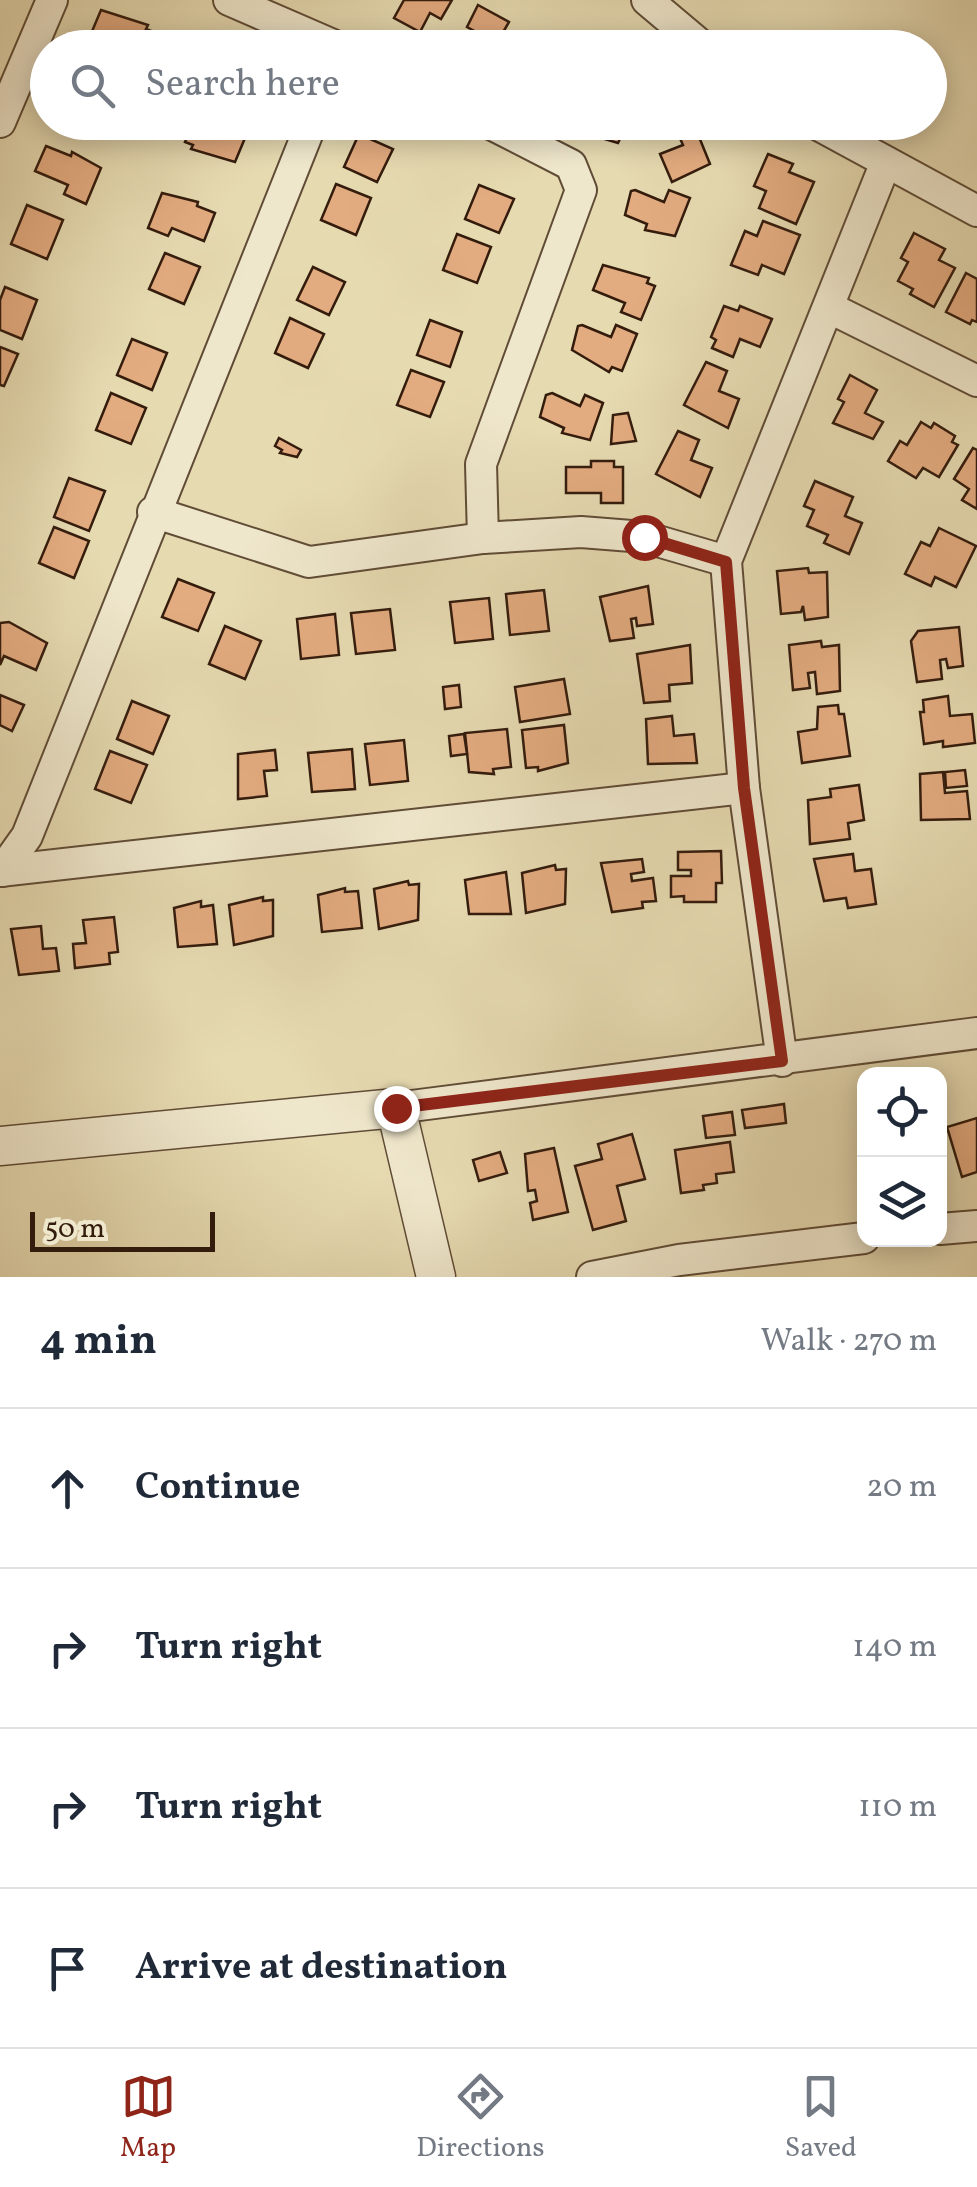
<!DOCTYPE html>
<meta charset="utf-8">
<style>
:root{--surface:#fff;--page:#f6f6f7;--text:#1f2937;--muted:#747a83;--line:#e0e1e3;--accent:#8f2418}
body{margin:0;font-family:Vollkorn,serif;background:var(--page);color:var(--text)}
.controls{position:absolute;right:30px;bottom:30px;display:grid;overflow:hidden;border-radius:20px;box-shadow:0 5px 25px #0003}
.controls button{width:90px;height:90px;display:grid;place-items:center;padding:0;border:0;border-bottom:2px solid var(--line);background:var(--surface);color:var(--text);font:50px sans-serif}
.scale{position:absolute;left:30px;bottom:25px;width:185px;box-sizing:border-box;padding-left:10px;border:5px solid #341c0d;border-top:0;font-size:28px;line-height:35px;white-space:nowrap;color:#341c0d;-webkit-text-stroke:8px #efe7cc;paint-order:stroke}
.stop{position:absolute;width:30px;height:30px;margin:-22px;border:8px solid #8f2418;border-radius:50%;background:#fff}
.stop.end{background:#8f2418;border-color:#fff;box-shadow:0 2px 10px #0008}
.list{margin:0;padding:0;list-style:none}
h2{display:flex;justify-content:space-between;align-items:center;height:130px;margin:0;padding:0 40px;font-size:42px}
h2 small{font-size:32px;font-weight:400;color:var(--muted)}
.list li{display:grid;grid-template-columns:65px 1fr auto;gap:30px;align-items:center;box-sizing:border-box;height:160px;padding:0 40px;border-top:2px solid var(--line)}
.list b{display:block;font-size:38px;white-space:nowrap}
.list em{font-size:32px;font-style:normal;color:var(--muted)}
.icon{flex:none;width:55px;height:55px;fill:none;stroke:currentColor;stroke-width:2;stroke-linecap:round;stroke-linejoin:round}
.map{position:relative;flex:none;width:977px;height:1277px;overflow:hidden}
.search{position:absolute;background:var(--surface);box-shadow:0 5px 25px #0003;left:30px;right:30px;top:30px;height:110px;display:flex;align-items:center;gap:25px;box-sizing:border-box;padding:0 35px;border-radius:55px;color:var(--muted);font-size:38px}
.sheet{height:770px;background:var(--surface)}
nav{display:flex;justify-content:space-around;align-items:center;box-sizing:border-box;height:140px;border-top:2px solid var(--line);background:var(--surface);font-size:28px;color:var(--muted)}
nav a{display:grid;justify-items:center;gap:5px}
nav .on{color:var(--accent)}
.map>svg:first-child{display:block}
.building{fill:#e3ab80;stroke:#341c0d;stroke-width:2.5}
.lines{fill:none;stroke-linecap:round;stroke-linejoin:round}
.minor-casing{stroke:#604c36;stroke-width:34}
.tertiary-casing{stroke:#604c36;stroke-width:41}
.minor{stroke:#efe7cc;stroke-width:30}
.tertiary{stroke:#efe7cc;stroke-width:38}
.route{stroke:#8f2418;stroke-width:12}
</style>
<div class="map">
<svg width="977" height="1277" viewBox="0 0 977 1277">
<rect width="100%" height="100%" fill="#e6dab1"/>
<filter id="stains"><feTurbulence type="fractalNoise" baseFrequency=".002" numOctaves="4"/><feColorMatrix values="0 0 0 0 .2 0 0 0 0 .09 0 0 0 0 .02 0 0 0 .5 -.17"/></filter>
<radialGradient id="worn" r=".72"><stop offset=".6" stop-color="#630" stop-opacity="0"/><stop offset="1" stop-color="#630" stop-opacity=".3"/></radialGradient>
<g class="building">
<polygon points="404,0 452,0 441,19 430,13 420,32 394,18"/>
<polygon points="478,5 509,22 502,34 514,40 509,48 470,48 478,33 467,27"/>
<polygon points="101,10 148,25 146,29 156,33 149,48 119,48 90,36"/>
<polygon points="193,122 217,122 245,138 235,162 191,149 193,145 185,142"/>
<polygon points="598,122 628,122 618,143 594,136"/>
<polygon points="695,127 710,164 672,182 660,154 683,145 678,134"/>
<polygon points="359,134 393,149 377,182 344,167"/>
<polygon points="46,146 71,156 72,152 101,168 86,204 64,194 68,185 35,171"/>
<polygon points="768,154 793,164 789,172 814,182 796,224 759,208 766,191 754,186"/>
<polygon points="336,184 371,198 356,235 321,220"/>
<polygon points="479,185 514,199 499,233 465,219"/>
<polygon points="635,190 664,202 669,190 690,198 675,236 645,230 647,224 625,215 631,191"/>
<polygon points="162,193 198,202 197,206 215,213 204,241 172,228 168,236 148,228"/>
<polygon points="27,205 63,220 47,259 11,244"/>
<polygon points="763,221 800,235 784,274 762,265 758,275 731,265 745,231 757,236"/>
<polygon points="914,233 945,249 939,260 955,268 934,307 910,294 913,289 898,281 908,262 901,258"/>
<polygon points="457,234 491,247 477,283 443,270"/>
<polygon points="165,253 200,267 184,304 149,289"/>
<polygon points="603,265 649,278 647,283 655,286 641,320 621,312 625,303 593,290"/>
<polygon points="313,267 345,282 329,315 297,300"/>
<polygon points="966,273 977,279 977,322 972,320 970,324 946,312"/>
<polygon points="5,287 37,300 22,339 0,330 0,300"/>
<polygon points="724,306 738,311 740,306 772,319 760,347 740,339 733,357 712,348 716,340 711,337"/>
<polygon points="290,318 324,334 308,368 275,353"/>
<polygon points="430,320 462,332 450,367 417,355"/>
<polygon points="582,325 611,337 616,325 637,334 622,371 612,367 609,372 572,350 578,326"/>
<polygon points="132,339 167,353 152,390 117,375"/>
<polygon points="0,347 18,354 4,386 0,385"/>
<polygon points="706,362 727,371 719,391 739,399 728,428 684,405"/>
<polygon points="411,370 444,382 430,417 397,405"/>
<polygon points="850,375 877,390 865,413 883,422 873,439 833,423 844,402 838,399"/>
<polygon points="111,393 146,408 131,444 96,430"/>
<polygon points="552,393 580,406 585,395 603,403 590,440 562,433 564,428 540,417 546,395"/>
<polygon points="628,413 636,441 611,444 613,415"/>
<polygon points="921,422 931,428 934,423 955,436 952,442 958,445 939,477 923,468 916,478 888,461 900,441 907,445"/>
<polygon points="678,431 699,440 691,460 712,468 700,497 656,474"/>
<polygon points="279,438 301,450 297,457 280,453 282,450 275,446"/>
<polygon points="973,448 977,450 977,509 962,500 969,489 954,479"/>
<polygon points="591,461 614,461 614,467 623,467 623,503 601,503 601,493 566,493 566,467 591,467"/>
<polygon points="69,478 105,491 89,531 54,517"/>
<polygon points="815,481 853,497 845,516 862,523 849,554 824,543 828,535 807,526 814,510 804,506"/>
<polygon points="54,527 89,541 74,578 39,563"/>
<polygon points="939,528 976,546 956,587 935,577 931,586 905,574 921,542 930,546"/>
<polygon points="808,568 809,573 827,572 828,617 805,620 803,606 801,612 781,614 777,571"/>
<polygon points="178,579 214,593 198,631 162,617"/>
<polygon points="648,586 653,624 637,626 636,618 631,619 634,638 610,641 600,597"/>
<polygon points="544,590 549,631 510,635 506,594"/>
<polygon points="489,598 493,639 455,643 450,602"/>
<polygon points="390,609 395,650 356,654 351,613"/>
<polygon points="335,614 339,655 301,659 297,619"/>
<polygon points="9,622 47,643 36,670 4,656 0,665 0,623"/>
<polygon points="225,626 261,641 245,679 209,664"/>
<polygon points="959,627 963,666 948,668 946,659 940,660 942,679 917,682 911,641 918,631"/>
<polygon points="821,641 822,647 839,645 840,691 817,694 815,672 808,673 810,688 793,690 789,645"/>
<polygon points="690,645 692,683 669,685 670,701 644,703 637,654"/>
<polygon points="564,679 570,714 520,722 515,687"/>
<polygon points="459,685 461,707 445,709 443,687"/>
<polygon points="0,695 24,705 12,731 0,725"/>
<polygon points="948,696 950,716 972,714 975,743 943,747 943,741 924,744 920,712 924,712 923,700"/>
<polygon points="132,701 169,716 153,754 117,739"/>
<polygon points="838,705 839,714 844,714 850,756 802,763 798,732 817,729 818,707"/>
<polygon points="672,716 674,736 694,734 697,763 648,764 646,719"/>
<polygon points="564,725 568,763 538,771 538,767 526,768 522,730"/>
<polygon points="507,729 511,767 493,769 494,774 469,772 465,733"/>
<polygon points="464,734 467,754 451,756 449,736"/>
<polygon points="404,740 408,781 370,785 365,744"/>
<polygon points="352,749 355,789 312,792 308,753"/>
<polygon points="275,750 277,770 264,771 267,796 238,799 238,754"/>
<polygon points="110,751 147,765 131,803 95,789"/>
<polygon points="965,770 967,786 946,788 945,772"/>
<polygon points="943,772 945,793 967,791 970,819 921,820 920,774"/>
<polygon points="859,785 864,820 848,823 850,839 810,844 808,800 831,797 830,789"/>
<polygon points="721,851 722,883 716,883 716,902 684,902 684,896 671,897 671,876 691,876 691,870 678,870 678,852"/>
<polygon points="853,854 855,871 871,869 876,904 848,908 846,898 824,901 814,859"/>
<polygon points="642,859 644,872 631,874 632,881 653,878 656,901 642,902 643,908 612,912 601,863"/>
<polygon points="555,865 556,870 566,869 565,904 526,913 522,873"/>
<polygon points="506,872 511,914 469,914 465,880"/>
<polygon points="408,881 409,885 419,884 418,920 379,929 374,889"/>
<polygon points="345,888 345,892 358,891 362,928 322,932 318,895"/>
<polygon points="263,897 263,901 273,900 273,936 234,945 229,905"/>
<polygon points="201,901 201,907 213,905 217,944 178,947 174,908"/>
<polygon points="114,917 118,952 109,953 110,964 75,968 73,944 86,943 83,920"/>
<polygon points="41,926 43,949 56,948 59,971 19,975 11,929"/>
<polygon points="784,1104 786,1123 745,1128 742,1110"/>
<polygon points="732,1112 735,1135 706,1138 703,1116"/>
<polygon points="977,1118 977,1172 962,1177 947,1127"/>
<polygon points="632,1134 645,1179 617,1186 626,1221 593,1230 575,1166 602,1159 598,1144"/>
<polygon points="730,1142 734,1172 716,1174 717,1183 703,1185 704,1190 681,1193 675,1150"/>
<polygon points="554,1148 568,1212 533,1220 530,1203 537,1201 535,1190 528,1191 525,1154"/>
<polygon points="500,1152 507,1173 479,1181 473,1160"/>
</g>
<g class="lines">
<g class="minor-casing">
<g id="minor">
<polyline points="229,0 340,48"/>
<polyline points="647,0 704,48"/>
<polyline points="0,122 52,0"/>
<polyline points="813,122 977,211"/>
<polyline points="830,308 977,381"/>
<polyline points="153,512 309,562 483,538 581,532 644,537 726,561"/>
<polyline points="483,538 481,464 581,190 571,165 487,122"/>
<polyline points="0,871 744,788"/>
<polyline points="2,871 27,836 312,122"/>
<polyline points="782,1061 744,788 726,561 886,162"/>
<polyline points="396,1108 977,1033"/>
<polyline points="940,1229 977,1226"/>
<polyline points="592,1277 679,1260 864,1238"/>
</g>
</g>
<g class="tertiary-casing">
<polyline id="tertiary" points="0,1146 396,1108 436,1277"/>
</g>
<use href="#minor" class="minor"/>
<use href="#tertiary" class="tertiary"/>
</g>
<g class="lines">
<polyline class="route" points="396,1108 782,1061 744,788 726,562 644,537"/>
</g>
<rect width="100%" height="100%" filter="url(#stains)"/>
<rect width="100%" height="100%" fill="url(#worn)"/>
</svg>
<div class="controls">
<button><svg class="icon" aria-label="locate" viewBox="0 0 24 24"><circle cx="12" cy="12" r="6"/><path d="M12 2v4M12 18v4M2 12h4M18 12h4"/></svg></button>
<button><svg class="icon" aria-label="layers" viewBox="0 0 24 24"><path d="M12 4l9 5-9 5-9-5zM3 14l9 5 9-5"/></svg></button>
</div>
<div class="scale">50 m</div>
<div class="stop" style="left:644px;top:537px"></div>
<div class="stop end" style="left:396px;top:1108px"></div>
<div class="search"><svg class="icon" aria-label="search" viewBox="0 0 24 24"><circle cx="10" cy="10" r="6"/><path d="M15 15l6 6"/></svg>Search here</div>
</div>
<section class="sheet">
<h2>4 min<small>Walk · 270 m</small></h2>
<ul class="list">
<li><svg class="icon" aria-label="ahead" viewBox="0 0 24 24"><path d="M12 20V5M6 11l6-6 6 6"/></svg><div><b>Continue</b></div><em>20 m</em></li>
<li><svg class="icon" aria-label="right" viewBox="0 0 24 24"><path d="M7 20v-9h11M14 6l5 5-5 5"/></svg><div><b>Turn right</b></div><em>140 m</em></li>
<li><svg class="icon" aria-label="right" viewBox="0 0 24 24"><path d="M7 20v-9h11M14 6l5 5-5 5"/></svg><div><b>Turn right</b></div><em>110 m</em></li>
<li><svg class="icon" aria-label="arrive" viewBox="0 0 24 24"><path d="M6 21V4h12l-3 4 3 4H6"/></svg><div><b>Arrive at destination</b></div></li>
</ul>
</section>
<nav>
<a class="on"><svg class="icon" aria-label="map" viewBox="0 0 24 24"><path d="M3 6l6-2 6 2 6-2v14l-6 2-6-2-6 2zM9 4v14M15 6v14"/></svg>Map</a>
<a><svg class="icon" aria-label="directions" viewBox="0 0 24 24"><path d="M12 3l9 9-9 9-9-9zM9 14v-3h6M13 9l2 2-2 2"/></svg>Directions</a>
<a><svg class="icon" aria-label="saved" viewBox="0 0 24 24"><path d="M7 4h10v16l-5-4-5 4z"/></svg>Saved</a>
</nav>
